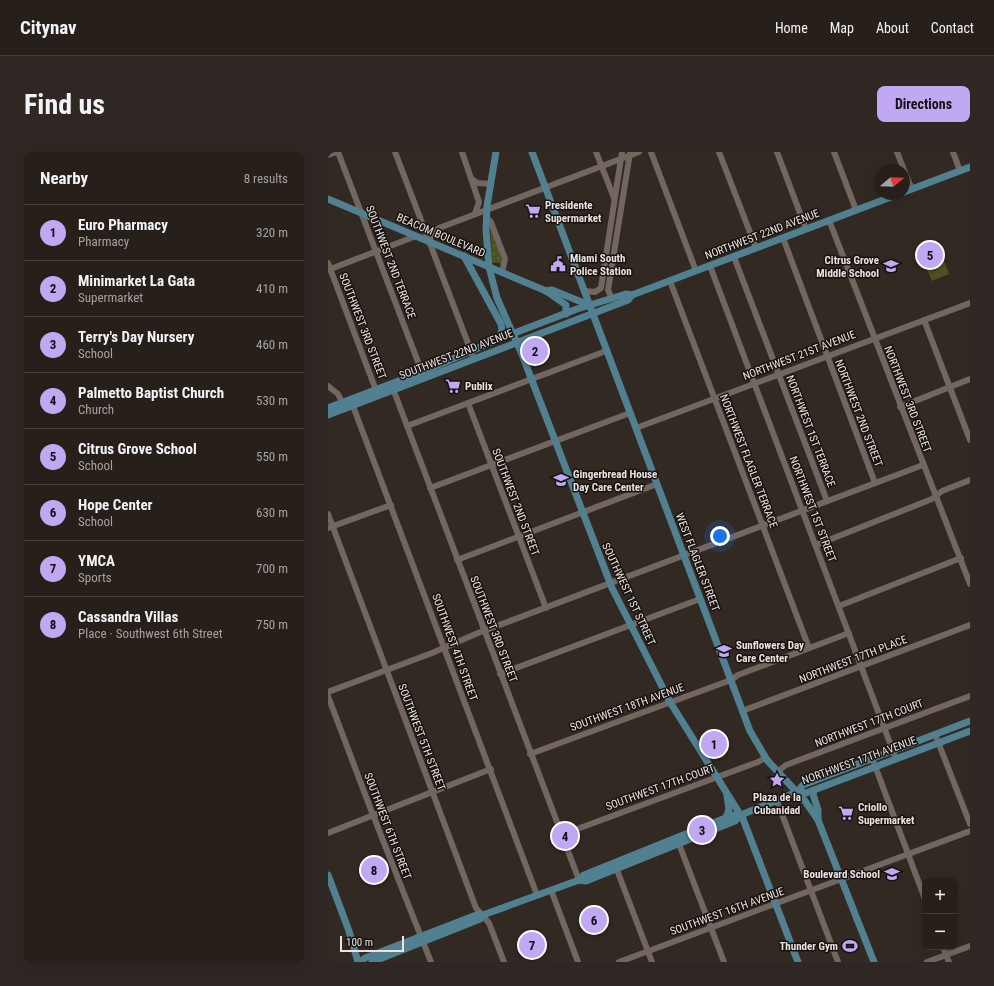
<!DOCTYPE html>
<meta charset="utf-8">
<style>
:root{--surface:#261f1a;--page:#2e2723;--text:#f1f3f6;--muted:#a4a2a2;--line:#423d39;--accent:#c1a8f3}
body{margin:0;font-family:"Roboto Condensed",sans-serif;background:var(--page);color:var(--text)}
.controls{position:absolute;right:12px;bottom:12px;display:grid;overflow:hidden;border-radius:8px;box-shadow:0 4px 16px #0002}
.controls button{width:36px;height:36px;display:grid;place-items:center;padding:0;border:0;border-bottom:1px solid var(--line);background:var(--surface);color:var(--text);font:20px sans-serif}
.compass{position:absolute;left:546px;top:12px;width:36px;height:36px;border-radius:50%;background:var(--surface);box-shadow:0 4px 16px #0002;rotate:71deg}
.scale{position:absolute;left:12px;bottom:10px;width:64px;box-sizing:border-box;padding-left:4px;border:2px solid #eae3df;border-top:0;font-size:11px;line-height:14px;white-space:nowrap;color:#eae3df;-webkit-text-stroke:3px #171210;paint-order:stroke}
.you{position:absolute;left:392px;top:384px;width:14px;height:14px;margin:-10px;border:3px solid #fff;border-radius:50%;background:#1a73e8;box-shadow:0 0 0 6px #1a73e833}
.badge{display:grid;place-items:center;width:26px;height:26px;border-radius:50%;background:var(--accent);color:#111;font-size:13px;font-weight:700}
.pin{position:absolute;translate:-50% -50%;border:2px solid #fff;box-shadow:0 1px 4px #0006}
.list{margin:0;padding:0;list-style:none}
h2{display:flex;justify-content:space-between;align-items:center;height:52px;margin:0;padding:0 16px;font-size:17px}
h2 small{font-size:13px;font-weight:400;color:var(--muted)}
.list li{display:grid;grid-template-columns:26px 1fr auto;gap:12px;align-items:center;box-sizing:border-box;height:56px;padding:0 16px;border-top:1px solid var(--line)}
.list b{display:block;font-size:15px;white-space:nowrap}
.list p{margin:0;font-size:13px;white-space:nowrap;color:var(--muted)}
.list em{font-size:13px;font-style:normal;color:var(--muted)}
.map{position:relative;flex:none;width:642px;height:810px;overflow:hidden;border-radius:8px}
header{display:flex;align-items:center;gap:24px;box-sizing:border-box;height:56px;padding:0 20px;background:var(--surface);border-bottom:1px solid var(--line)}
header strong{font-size:19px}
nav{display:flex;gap:22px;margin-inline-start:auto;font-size:14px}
.intro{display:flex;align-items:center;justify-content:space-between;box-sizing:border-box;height:96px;padding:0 24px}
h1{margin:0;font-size:28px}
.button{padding:10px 18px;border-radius:8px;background:var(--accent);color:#111;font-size:14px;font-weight:700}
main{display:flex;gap:24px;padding:0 24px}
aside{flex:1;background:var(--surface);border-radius:8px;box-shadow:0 4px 16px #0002}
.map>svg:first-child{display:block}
.grass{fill:url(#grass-dots)}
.pitch{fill:#4c5023}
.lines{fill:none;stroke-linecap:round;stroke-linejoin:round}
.minor{stroke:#726760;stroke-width:6}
.major{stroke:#518191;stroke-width:7}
.labels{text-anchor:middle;stroke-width:3;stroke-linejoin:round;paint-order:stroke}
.poi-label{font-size:11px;font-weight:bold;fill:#eae3df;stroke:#171210;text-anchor:start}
.street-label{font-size:11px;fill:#eae3df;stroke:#171210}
</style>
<header>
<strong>Citynav</strong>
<nav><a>Home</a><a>Map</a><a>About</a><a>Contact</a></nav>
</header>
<div class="intro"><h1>Find us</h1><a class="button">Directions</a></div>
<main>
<aside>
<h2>Nearby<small>8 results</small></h2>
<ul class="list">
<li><span class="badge">1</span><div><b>Euro Pharmacy</b><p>Pharmacy</p></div><em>320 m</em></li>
<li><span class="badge">2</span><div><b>Minimarket La Gata</b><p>Supermarket</p></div><em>410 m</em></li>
<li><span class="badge">3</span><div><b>Terry's Day Nursery</b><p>School</p></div><em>460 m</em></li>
<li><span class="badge">4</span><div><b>Palmetto Baptist Church</b><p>Church</p></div><em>530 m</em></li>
<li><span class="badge">5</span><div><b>Citrus Grove School</b><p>School</p></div><em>550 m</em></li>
<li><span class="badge">6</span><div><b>Hope Center</b><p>School</p></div><em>630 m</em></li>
<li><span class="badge">7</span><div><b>YMCA</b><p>Sports</p></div><em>700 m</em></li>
<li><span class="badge">8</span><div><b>Cassandra Villas</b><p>Place · Southwest 6th Street</p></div><em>750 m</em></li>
</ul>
</aside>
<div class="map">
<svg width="642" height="810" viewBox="0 0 642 810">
<defs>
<pattern id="grass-dots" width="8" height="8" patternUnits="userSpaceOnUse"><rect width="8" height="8" fill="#4c5023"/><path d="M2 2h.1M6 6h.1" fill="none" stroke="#666942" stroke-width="1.8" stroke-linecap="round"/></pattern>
</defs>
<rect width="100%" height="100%" fill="#322923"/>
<polygon class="grass" points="162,72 174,108 174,112 164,110"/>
<polygon class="pitch" points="613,101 621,122 604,129 595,108"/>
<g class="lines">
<g class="minor">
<polyline points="10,0 95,223"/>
<polyline points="67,0 146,207"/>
<polyline points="134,0 151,50 147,62"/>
<polyline points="268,0 286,46"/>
<polyline points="323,0 368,119"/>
<polyline points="391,0 428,96"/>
<polyline points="449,0 478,77"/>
<polyline points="506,0 528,58"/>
<polyline points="569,0 576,18"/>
<polyline points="625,0 632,19"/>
<polyline points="0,3 9,0"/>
<polyline points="576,19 584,37"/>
<polyline points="145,28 149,31 163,32"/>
<polyline points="158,65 163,70 177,107 174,120"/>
<polyline points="501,68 642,432"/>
<polyline points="455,86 547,331"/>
<polyline points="101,89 104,82 111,76 311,0"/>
<polyline points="406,105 499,349"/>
<polyline points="0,111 49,241"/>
<polyline points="382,114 568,607"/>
<polyline points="0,118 88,84"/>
<polyline points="342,129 481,496"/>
<polyline points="256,139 267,140 273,136 294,0"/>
<polyline points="284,147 280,138 302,1"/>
<polyline points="596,168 642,288"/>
<polyline points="0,234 10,242 14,250"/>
<polyline points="64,234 251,728"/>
<polyline points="140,251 218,456"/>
<polyline points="25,254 209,743"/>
<polyline points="572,255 642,227"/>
<polyline points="79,274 278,199"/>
<polyline points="308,276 642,151"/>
<polyline points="102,336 302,261"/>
<polyline points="0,362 148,756 161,771 176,810"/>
<polyline points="0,376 63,353"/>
<polyline points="488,393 604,347 614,339 642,328"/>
<polyline points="129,408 329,332"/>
<polyline points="511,454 633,406"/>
<polyline points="172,522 372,447"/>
<polyline points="0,540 104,501 150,481 595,313"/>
<polyline points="0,544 43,658 103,810"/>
<polyline points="414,559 642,473"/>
<polyline points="607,582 642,672"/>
<polyline points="202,602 403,528 410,523 521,481"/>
<polyline points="544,606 597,747"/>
<polyline points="449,620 458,613 642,544"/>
<polyline points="449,649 510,810"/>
<polyline points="0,681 163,617"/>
<polyline points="233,683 430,610 437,606"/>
<polyline points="351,692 396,810"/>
<polyline points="289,718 324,810"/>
<polyline points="223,738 250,810"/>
<polyline points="615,795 621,810"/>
<polyline points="291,810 642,679"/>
<polyline points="599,810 642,794"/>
</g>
<g class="major">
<polyline points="168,0 159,54 158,78 161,115 169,146 193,200 284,436 342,550 415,667 470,810"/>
<polyline points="204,0 422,579 439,608 477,649 490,668 546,810"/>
<polyline points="576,40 642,15"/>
<polyline points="0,47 218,139 238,153 238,162"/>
<polyline points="136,104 173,172 174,178 171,187"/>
<polyline points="218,139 224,138 261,153"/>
<polyline points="0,256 94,220 171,187 249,157 298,142 304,143"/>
<polyline points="0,263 300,148 304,143 571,42"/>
<polyline points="486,638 485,642 490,658 490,667"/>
<polyline points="469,640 478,641 642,579"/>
<polyline points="398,666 401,657 399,644"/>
<polyline points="0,723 21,779 30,810"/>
<polyline points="251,728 256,723 405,663 413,663"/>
<polyline points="32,810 37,806 151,762 155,763 251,728 258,729 407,669 413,663 469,640 475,633 642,569"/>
<polyline points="44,810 152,767 155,763"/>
</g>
</g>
<defs>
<g id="supermarket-bare" transform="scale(1.2)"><path d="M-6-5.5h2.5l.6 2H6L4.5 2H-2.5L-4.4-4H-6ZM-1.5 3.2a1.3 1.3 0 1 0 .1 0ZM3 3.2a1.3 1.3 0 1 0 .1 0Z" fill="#c1a8f3" stroke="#171210" stroke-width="2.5" paint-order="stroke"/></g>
<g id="civic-bare" transform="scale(1.2)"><path d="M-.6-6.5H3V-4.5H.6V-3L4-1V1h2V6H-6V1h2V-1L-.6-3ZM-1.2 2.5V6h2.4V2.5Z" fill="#c1a8f3" stroke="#171210" stroke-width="2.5" paint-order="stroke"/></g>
<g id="school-bare" transform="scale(1.2)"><path d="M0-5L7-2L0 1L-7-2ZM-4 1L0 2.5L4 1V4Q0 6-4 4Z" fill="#c1a8f3" stroke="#171210" stroke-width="2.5" paint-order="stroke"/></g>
<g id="sight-bare" transform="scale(1.2)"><path d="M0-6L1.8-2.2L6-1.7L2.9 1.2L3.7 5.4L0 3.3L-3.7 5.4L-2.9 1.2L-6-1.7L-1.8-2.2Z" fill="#c1a8f3" stroke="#171210" stroke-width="2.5" paint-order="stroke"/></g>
<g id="stadium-bare" transform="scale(1.2)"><path d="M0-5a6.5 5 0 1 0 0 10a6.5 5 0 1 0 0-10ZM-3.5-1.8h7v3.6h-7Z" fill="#c1a8f3" stroke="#171210" stroke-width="2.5" paint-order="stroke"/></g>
</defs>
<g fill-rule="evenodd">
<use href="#supermarket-bare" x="205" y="59"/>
<use href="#civic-bare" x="230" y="112"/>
<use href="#school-bare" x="563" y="114"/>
<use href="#supermarket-bare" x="125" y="234"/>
<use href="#school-bare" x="233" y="328"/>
<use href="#school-bare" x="396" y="499"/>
<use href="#sight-bare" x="449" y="628"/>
<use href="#supermarket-bare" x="518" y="661"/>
<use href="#school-bare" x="564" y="722"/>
<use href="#stadium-bare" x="522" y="794"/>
</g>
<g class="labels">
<g class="poi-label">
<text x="217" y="57">Presidente<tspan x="217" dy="13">Supermarket</tspan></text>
<text x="242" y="110">Miami South<tspan x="242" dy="13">Police Station</tspan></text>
<text x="551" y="112" text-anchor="end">Citrus Grove<tspan x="551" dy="13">Middle School</tspan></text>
<text x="137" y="238">Publix</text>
<text x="245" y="326">Gingerbread House<tspan x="245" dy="13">Day Care Center</tspan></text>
<text x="408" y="497">Sunflowers Day<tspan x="408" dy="13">Care Center</tspan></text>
<text x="449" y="649" text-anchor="middle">Plaza de la<tspan x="449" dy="13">Cubanidad</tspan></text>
<text x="530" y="659">Criollo<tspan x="530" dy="13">Supermarket</tspan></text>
<text x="552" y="726" text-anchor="end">Boulevard School</text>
<text x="510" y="798" text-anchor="end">Thunder Gym</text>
</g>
<g class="street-label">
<text transform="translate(434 82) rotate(-21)" y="4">NORTHWEST 22ND AVENUE</text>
<text transform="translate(113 83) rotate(23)" y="4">BEACOM BOULEVARD</text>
<text transform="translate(63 110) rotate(69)" y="4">SOUTHWEST 2ND TERRACE</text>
<text transform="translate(35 174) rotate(69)" y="4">SOUTHWEST 3RD STREET</text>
<text transform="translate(128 202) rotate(-21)" y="4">SOUTHWEST 22ND AVENUE</text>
<text transform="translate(471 203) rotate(-21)" y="4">NORTHWEST 21ST AVENUE</text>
<text transform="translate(580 247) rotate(69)" y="4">NORTHWEST 3RD STREET</text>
<text transform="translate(531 261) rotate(69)" y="4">NORTHWEST 2ND STREET</text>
<text transform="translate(483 279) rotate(69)" y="4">NORTHWEST 1ST TERRACE</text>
<text transform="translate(421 309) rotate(69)" y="4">NORTHWEST FLAGLER TERRACE</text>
<text transform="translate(188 350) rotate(69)" y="4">SOUTHWEST 2ND STREET</text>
<text transform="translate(485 357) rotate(69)" y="4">NORTHWEST 1ST STREET</text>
<text transform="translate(370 410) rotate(69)" y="4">WEST FLAGLER STREET</text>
<text transform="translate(301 442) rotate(65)" y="4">SOUTHWEST 1ST STREET</text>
<text transform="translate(166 477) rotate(69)" y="4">SOUTHWEST 3RD STREET</text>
<text transform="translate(127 495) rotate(70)" y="4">SOUTHWEST 4TH STREET</text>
<text transform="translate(525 507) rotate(-21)" y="4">NORTHWEST 17TH PLACE</text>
<text transform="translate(299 555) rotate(-20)" y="4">SOUTHWEST 18TH AVENUE</text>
<text transform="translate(541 571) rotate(-21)" y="4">NORTHWEST 17TH COURT</text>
<text transform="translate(94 585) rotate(69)" y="4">SOUTHWEST 5TH STREET</text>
<text transform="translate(531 608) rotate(-20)" y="4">NORTHWEST 17TH AVENUE</text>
<text transform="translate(332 635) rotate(-20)" y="4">SOUTHWEST 17TH COURT</text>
<text transform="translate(60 674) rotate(69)" y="4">SOUTHWEST 6TH STREET</text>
<text transform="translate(399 759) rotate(-20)" y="4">SOUTHWEST 16TH AVENUE</text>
</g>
</g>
</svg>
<div class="controls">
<button>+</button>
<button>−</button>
</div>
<svg class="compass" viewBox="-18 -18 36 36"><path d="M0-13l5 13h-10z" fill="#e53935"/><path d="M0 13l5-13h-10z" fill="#a4a2a2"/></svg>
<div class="scale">100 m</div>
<div class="you"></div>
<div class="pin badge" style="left:386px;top:592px">1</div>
<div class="pin badge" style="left:207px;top:199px">2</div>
<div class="pin badge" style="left:374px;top:678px">3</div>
<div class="pin badge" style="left:237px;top:684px">4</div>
<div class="pin badge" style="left:602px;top:103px">5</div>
<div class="pin badge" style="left:266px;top:768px">6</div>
<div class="pin badge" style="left:204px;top:793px">7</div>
<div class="pin badge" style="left:46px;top:718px">8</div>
</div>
</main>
